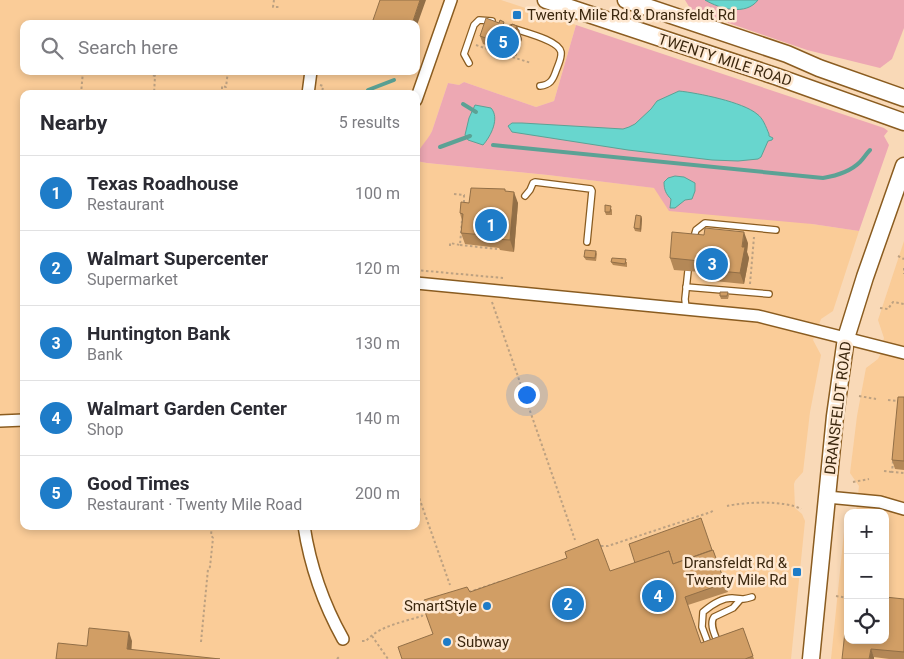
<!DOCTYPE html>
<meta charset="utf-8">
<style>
:root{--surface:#fff;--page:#f2f2f3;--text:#2b2b33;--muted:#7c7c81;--line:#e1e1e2;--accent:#1e7cc8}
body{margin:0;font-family:Roboto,sans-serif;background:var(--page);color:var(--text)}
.controls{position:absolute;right:15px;bottom:15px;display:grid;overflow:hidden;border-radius:10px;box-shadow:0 2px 8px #0003}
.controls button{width:45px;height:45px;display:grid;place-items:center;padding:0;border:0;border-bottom:1px solid var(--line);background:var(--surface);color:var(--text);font:25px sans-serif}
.you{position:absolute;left:526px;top:394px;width:18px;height:18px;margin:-12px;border:4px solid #fff;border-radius:50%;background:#1a73e8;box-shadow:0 0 0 8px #1a73e833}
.badge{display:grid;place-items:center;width:32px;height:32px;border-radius:50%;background:var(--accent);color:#fff;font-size:16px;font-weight:700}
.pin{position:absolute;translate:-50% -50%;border:2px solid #fff;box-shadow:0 1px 5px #0006}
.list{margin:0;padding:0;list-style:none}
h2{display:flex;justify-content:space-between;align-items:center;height:65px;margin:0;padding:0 20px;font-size:21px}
h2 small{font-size:16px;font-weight:400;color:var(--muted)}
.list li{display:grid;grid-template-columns:32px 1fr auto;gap:15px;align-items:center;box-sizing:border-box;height:75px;padding:0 20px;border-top:1px solid var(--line)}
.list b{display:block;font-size:19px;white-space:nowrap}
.list p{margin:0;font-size:16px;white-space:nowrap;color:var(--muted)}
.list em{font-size:16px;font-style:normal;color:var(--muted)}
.icon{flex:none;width:28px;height:28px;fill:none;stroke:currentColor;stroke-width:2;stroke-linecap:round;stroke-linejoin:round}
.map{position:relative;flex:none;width:904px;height:659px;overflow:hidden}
.search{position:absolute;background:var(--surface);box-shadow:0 2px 8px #0003;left:20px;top:20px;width:400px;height:55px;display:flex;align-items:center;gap:12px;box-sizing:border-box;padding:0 18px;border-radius:10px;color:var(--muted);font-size:19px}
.panel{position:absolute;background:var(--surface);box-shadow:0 2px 8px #0003;left:20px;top:90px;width:400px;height:440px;border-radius:10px}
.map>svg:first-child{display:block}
.built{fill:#facc98;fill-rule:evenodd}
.green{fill:#eda8b3}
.water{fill:#68d6ce;stroke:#5ba295}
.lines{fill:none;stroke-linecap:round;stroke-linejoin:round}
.stream{stroke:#5ba295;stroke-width:4}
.lane-casing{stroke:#8a5c20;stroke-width:8}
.street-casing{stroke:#8a5c20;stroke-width:14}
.secondary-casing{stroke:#8a5c20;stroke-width:19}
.path{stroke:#bda181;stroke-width:2;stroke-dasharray:2.5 2.5;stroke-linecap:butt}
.lane{stroke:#fff;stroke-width:5.5}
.street{stroke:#fff;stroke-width:11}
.secondary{stroke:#fff;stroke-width:16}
.wall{fill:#b48857}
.shaded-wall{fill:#926f47}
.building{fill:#d19e65;stroke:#926f47}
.poi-dot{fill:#1e7cc8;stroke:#fee8d1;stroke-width:2}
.labels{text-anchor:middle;stroke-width:5;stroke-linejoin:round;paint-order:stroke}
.poi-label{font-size:15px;fill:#3c280f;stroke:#fee8d1;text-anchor:start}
.street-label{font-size:15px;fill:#3c280f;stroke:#fee8d1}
</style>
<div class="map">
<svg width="904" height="659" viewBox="0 0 904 659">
<rect width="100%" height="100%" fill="#f9d9b7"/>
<g class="built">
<path d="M0 0H501L576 25 554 101 536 107 464 82 459 85 448 83 432 131 428 139 416 155V94H24V526H416V161L427 163 548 175 655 188 812 224 859 231 833 311 821 319 813 340 821 355 810 412 803 472 795 481 794 484 795 508 802 514 805 521 791 659H0ZM24 24H416V71H24Z"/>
<polygon points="904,241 904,659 831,659 845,522 848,520 848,640 885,640 885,513 856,513 859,486 850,473 857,416 866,368 878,359 880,355 884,338 878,320"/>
</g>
<g class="green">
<polygon points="685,0 904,0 904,28 892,59 880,68 807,50 691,10"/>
<path d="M576 25 884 128 888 131 884 136 889 145 859 231 812 224 669 211 654 188 548 175 427 163 416 161C416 149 427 142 432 131L448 83 459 85 464 82 536 107 554 101Z"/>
</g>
<g class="water">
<path d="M705 0H758C746 16 720 9 705 0Z"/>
<path d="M679 91C698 93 743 102 757 114 763 118 766 127 769 134V136L773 138 772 140 768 141 761 157 758 159 738 161 712 160 628 150 512 132 508 126 512 123H522L623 129 629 127 635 124 651 109 657 101Z"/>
<path d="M475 105 491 108C500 118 491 136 483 145L468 140 465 135 469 118Z"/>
<path d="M675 176 684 177 695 183V191L692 199 685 200 675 208H670L671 199C666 194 664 190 664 182L668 178Z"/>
</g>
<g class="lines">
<g class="stream">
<polyline points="368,90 394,80"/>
<polyline points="463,104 476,112"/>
<path d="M493 145 823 178C835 176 851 171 860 162 864 158 866 154 870 150"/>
<polyline points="440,147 470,136"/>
</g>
<g class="lane-casing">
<g id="lane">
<path d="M512 28C523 32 559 40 561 52 562 58 558 65 556 71 553 80 550 85 540 86"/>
<polyline points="469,63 464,54 474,25 479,20 492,21"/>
<polyline points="525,196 530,190 533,183 535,182 591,189 592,191 587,242"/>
<polyline points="693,240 696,230 705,223 776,230"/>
<polyline points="686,287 769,294"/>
<polyline points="686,309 685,299 688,271"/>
<path d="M718 643C715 635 709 624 714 617L733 608 740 600"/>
<path d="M714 659 702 627 703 612C710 606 722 598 732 598 742 599 742 600 752 597"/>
</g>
</g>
<g class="street-casing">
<g id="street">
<polyline points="308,94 311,71"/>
<polyline points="416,100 451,0"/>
<polyline points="416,283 758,316 904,353"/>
<polyline points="0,421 24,420"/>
<polyline points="827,497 880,502 904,509"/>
<path d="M304 526C310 565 324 605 343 639"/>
</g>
</g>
<g class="secondary-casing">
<g id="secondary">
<polyline points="546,0 775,76 904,122"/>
<polyline points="626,0 787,54 819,68 904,98"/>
<polyline points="811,659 835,416 846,338 865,277 904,166"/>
</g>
</g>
<g class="path">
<polyline points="274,0 273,7 280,7"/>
<polyline points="515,10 513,14 517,15"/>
<polyline points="163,21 174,22"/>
<polyline points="185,23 192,24"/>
<polyline points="279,24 279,22"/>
<polyline points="476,45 496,52"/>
<polyline points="503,54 531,63"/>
<polyline points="152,71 152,75 155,76 154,94"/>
<polyline points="320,85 323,86 322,94"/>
<polyline points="81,94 83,71"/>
<polyline points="222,94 222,86 226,87 228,71"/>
<polyline points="416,185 417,186"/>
<polyline points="454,194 464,195 464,202"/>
<polyline points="460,245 497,249"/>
<polyline points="450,246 450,243 460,245 462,220"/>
<polyline points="898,256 904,259"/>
<polyline points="904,268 904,274"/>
<polyline points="416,270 503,278"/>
<polyline points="750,284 754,237"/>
<polyline points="492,302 575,540"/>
<polyline points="880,308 888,309 893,302 904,304"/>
<polyline points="859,396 876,399"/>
<polyline points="888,400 898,401"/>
<polyline points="893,461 892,472 904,473"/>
<polyline points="884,471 892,472"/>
<polyline points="853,482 869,479"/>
<polyline points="416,489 450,585"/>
<path d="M727 506C744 502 785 500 801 509"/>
<polyline points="601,546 608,546 711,512 714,510"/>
<polyline points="469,592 502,581"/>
<polyline points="836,596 848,598"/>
<polyline points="372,636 388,659"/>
<path d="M362 641H366C379 626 403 622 422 616L425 609"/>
<polyline points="201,642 208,569 210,567 213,538 211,535 212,526"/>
<polyline points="337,659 339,657"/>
</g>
<use href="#lane" class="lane"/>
<use href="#street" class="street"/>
<use href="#secondary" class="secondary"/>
</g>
<g class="wall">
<polygon points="506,26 511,28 517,26 518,29 519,30 522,39 516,56 504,52 503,55 496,53 494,48 483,44 480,36"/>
<polygon points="506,191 518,203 514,252 500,250 499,248 465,244 461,233 462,221 460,213 469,203"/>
<polygon points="612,209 612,215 606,215 605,212"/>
<polygon points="641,216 642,219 641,232 635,231 634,228"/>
<polygon points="748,243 747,252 749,258 744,284 704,280 701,272 674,270 670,258"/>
<polygon points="596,251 597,254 596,261 586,260 584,257"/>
<polygon points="611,262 627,262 627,267 613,265"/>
<polygon points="729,295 728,299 721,299 720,296"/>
<polygon points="904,397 904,470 895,469 892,460"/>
<polygon points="713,550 728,592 688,605 701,643 743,628 754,659 402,659 433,634 470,592 610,571"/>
<polygon points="904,599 904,659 889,659 874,657 848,604"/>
</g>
<g class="shaded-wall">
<polygon points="420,0 426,0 416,28 416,24 412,24"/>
<polygon points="517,26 519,31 519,30 522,39 516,56 513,47 515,29"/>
<polygon points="501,43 504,52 503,55 500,46"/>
<polygon points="514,192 518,203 514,252 510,240"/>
<polygon points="641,216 642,219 641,232 640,229"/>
<polygon points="744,232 748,243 747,252 749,258 744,284 740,273"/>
<polygon points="129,632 132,641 131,658 127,649"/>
<polygon points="871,649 874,657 874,659 869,659"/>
</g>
<g class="building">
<polygon points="380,0 420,0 412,24 375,24 372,23"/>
<polygon points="486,18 499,23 500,20 504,22 503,25 511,28 512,24 517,26 515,29 519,30 513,47 501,43 500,46 493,44 494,41 480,36"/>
<polygon points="471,188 505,189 505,191 514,192 510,240 495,239 496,236 461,233 463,214 460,213 461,202 469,203"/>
<polygon points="605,205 611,206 610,212 605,212"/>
<polygon points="636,215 641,216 640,229 634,228"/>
<polygon points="705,228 744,232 742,247 745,247 740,273 700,269 700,261 670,258 672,232 704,235"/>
<polygon points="585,250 596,251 595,258 584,257"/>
<polygon points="612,258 626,259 625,264 611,262"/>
<polygon points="720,292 728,292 727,296 720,296"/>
<polygon points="898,397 904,397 904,461 892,460"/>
<polygon points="701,518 712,550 673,564 669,551 635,563 629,544"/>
<polygon points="598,539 610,571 669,551 673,564 713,550 725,583 685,597 701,643 743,628 753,656 745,659 402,659 398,647 433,634 424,609 426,608 424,600 467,587 470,592 567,558 565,552"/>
<polygon points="885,597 904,599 904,652 871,649 869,659 842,659 848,604 848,640 885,640"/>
<polygon points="89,628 129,632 127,649 220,659 56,659 58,643 87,646"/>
</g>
<g class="poi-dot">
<rect x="512" y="10" width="10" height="10" rx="2.5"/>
<rect x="792" y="567" width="10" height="10" rx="2.5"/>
<circle cx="487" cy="606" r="5"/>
<circle cx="447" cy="642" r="5"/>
</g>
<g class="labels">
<g class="poi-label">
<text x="527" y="20">Twenty Mile Rd &amp; Dransfeldt Rd</text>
<text x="787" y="568" text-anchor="end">Dransfeldt Rd &amp;<tspan x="787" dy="17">Twenty Mile Rd</tspan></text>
<text x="477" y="611" text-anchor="end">SmartStyle</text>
<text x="457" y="647">Subway</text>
</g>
<g class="street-label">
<text transform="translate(725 60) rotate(18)" y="5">TWENTY MILE ROAD</text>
<text transform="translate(838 408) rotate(-83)" y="5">DRANSFELDT ROAD</text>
</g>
</g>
</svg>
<div class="controls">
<button>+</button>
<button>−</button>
<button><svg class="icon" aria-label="locate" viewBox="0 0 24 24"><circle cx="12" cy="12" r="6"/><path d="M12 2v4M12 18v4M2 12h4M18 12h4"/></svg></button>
</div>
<div class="you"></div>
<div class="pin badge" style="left:491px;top:225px">1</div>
<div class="pin badge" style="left:568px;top:604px">2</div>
<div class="pin badge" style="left:712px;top:264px">3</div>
<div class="pin badge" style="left:658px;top:596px">4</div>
<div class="pin badge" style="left:503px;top:42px">5</div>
<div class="search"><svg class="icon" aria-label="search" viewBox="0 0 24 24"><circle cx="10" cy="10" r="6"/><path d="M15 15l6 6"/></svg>Search here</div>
<section class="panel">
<h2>Nearby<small>5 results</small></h2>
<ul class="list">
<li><span class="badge">1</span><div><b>Texas Roadhouse</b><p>Restaurant</p></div><em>100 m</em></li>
<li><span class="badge">2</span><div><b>Walmart Supercenter</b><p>Supermarket</p></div><em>120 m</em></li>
<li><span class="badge">3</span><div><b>Huntington Bank</b><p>Bank</p></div><em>130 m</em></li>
<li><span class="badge">4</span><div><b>Walmart Garden Center</b><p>Shop</p></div><em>140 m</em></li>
<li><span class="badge">5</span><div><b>Good Times</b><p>Restaurant · Twenty Mile Road</p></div><em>200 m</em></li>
</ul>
</section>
</div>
